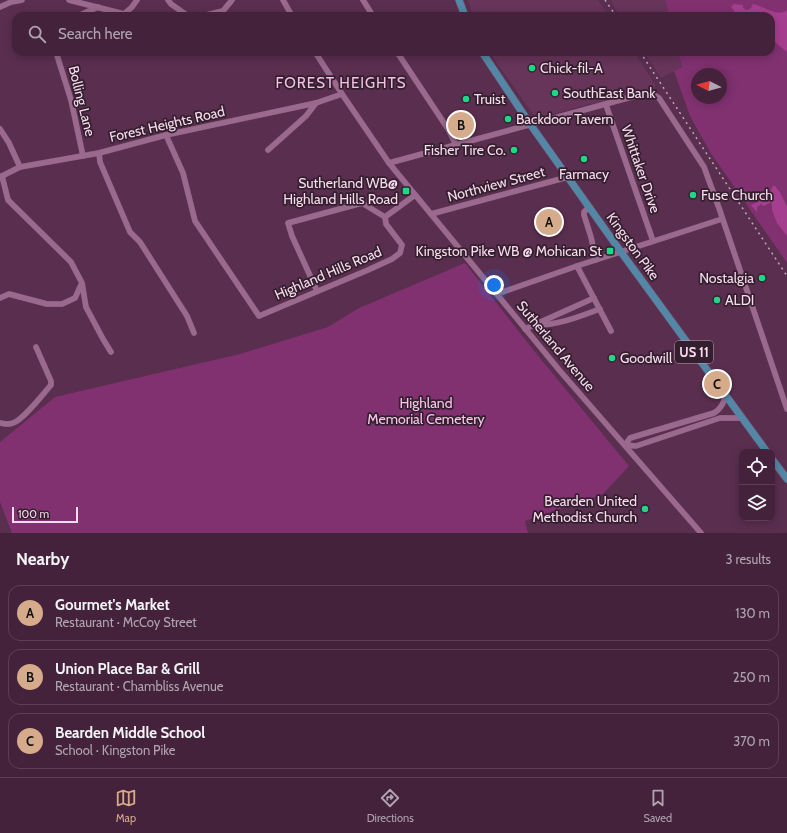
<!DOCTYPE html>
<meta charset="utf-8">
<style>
:root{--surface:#44223b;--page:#4e2f46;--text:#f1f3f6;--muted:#afa4af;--line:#5c3f55;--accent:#d6ab8b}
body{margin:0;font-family:Cabin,sans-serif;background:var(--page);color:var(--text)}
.controls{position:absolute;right:12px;bottom:12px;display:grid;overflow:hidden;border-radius:8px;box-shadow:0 2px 10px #0003}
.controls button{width:36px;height:36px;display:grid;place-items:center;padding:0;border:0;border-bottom:1px solid var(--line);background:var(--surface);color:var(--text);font:20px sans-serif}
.compass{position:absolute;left:691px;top:68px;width:36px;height:36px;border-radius:50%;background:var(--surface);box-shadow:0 2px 10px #0003;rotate:276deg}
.scale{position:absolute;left:12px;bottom:10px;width:66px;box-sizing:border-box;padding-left:4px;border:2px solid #f8dbef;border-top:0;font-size:11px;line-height:14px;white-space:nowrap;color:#f8dbef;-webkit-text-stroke:3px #331f2e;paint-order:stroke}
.you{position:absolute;left:494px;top:285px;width:14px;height:14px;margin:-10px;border:3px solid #fff;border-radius:50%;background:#1a73e8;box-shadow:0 0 0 6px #1a73e833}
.badge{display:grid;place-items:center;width:26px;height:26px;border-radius:50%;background:var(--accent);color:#111;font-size:13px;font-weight:700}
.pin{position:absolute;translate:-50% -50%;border:2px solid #fff;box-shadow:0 1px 4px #0006}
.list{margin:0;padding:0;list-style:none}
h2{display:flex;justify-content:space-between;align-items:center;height:52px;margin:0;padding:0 16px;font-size:17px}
h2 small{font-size:13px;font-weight:400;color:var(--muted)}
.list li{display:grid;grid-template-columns:26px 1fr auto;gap:12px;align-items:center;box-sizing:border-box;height:56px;margin:0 8px 8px;padding:0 8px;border:1px solid var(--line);border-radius:12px}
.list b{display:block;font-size:15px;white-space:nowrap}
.list p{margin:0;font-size:13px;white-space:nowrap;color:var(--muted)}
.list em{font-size:13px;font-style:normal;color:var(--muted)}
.icon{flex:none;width:22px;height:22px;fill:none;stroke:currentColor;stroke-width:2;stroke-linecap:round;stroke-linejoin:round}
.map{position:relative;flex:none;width:787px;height:533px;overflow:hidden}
.search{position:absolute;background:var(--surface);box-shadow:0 2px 10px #0003;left:12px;right:12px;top:12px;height:44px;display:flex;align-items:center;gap:10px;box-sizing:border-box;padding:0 14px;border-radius:12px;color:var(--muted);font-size:15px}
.sheet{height:244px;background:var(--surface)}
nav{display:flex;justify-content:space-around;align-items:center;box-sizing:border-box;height:56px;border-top:1px solid var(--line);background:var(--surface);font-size:11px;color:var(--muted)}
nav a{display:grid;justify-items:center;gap:2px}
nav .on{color:var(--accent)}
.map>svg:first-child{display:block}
.built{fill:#67345a}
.green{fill:#813170;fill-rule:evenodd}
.forest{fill:#a63e8f}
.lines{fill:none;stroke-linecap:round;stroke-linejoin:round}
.minor-casing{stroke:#724c68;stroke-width:6}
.major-casing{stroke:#724c68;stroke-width:8}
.minor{stroke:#9a698d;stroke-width:5.5}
.major{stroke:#5387a5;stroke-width:7}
.rail{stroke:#c5a3bb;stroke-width:1.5;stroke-dasharray:2 4;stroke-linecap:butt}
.poi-dot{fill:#1fd887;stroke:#331f2e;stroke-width:1.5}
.labels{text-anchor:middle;stroke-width:3.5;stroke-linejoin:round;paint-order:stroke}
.shield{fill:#331f2e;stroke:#bda3b5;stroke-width:1}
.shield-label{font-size:13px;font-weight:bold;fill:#f8dbef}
.poi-label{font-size:14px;fill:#f8dbef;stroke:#331f2e;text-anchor:start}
.street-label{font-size:14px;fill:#f8dbef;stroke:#331f2e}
.park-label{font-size:14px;fill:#fbc5eb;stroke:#331f2e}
.neighbourhood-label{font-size:15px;letter-spacing:1px;fill:#f6c0e7;stroke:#331f2e}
</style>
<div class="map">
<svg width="787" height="533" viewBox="0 0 787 533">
<rect width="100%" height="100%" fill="#5a2e4f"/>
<g class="built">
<polygon points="468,0 598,0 609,16 473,16"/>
<polygon points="610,0 665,0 669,16 620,16"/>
<polygon points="489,52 634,52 655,84 655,87 652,91 646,91 598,103 590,104 539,118 535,117"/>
<polygon points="644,52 678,52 682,67 661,78"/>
</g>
<g class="green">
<path d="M665 0H787V263L710 152 690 116 674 71 682 67 678 52H771V16H669ZM697 74H721V98H697Z"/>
<polygon points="465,263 535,352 629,466 603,494 525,521 528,533 12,533 0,502 0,442 55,397 240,354 328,327 359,308"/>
</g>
<g class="forest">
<path d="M734 4 743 5V8L747 10 751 8 753 4C764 6 778 18 787 10V52L771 39V16H738L731 7Z"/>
<polygon points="773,186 775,186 779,191 787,206 787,236 777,223 772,210 772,205 771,202 764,206 761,204 757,207 757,212 751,205 767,198"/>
</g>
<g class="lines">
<g class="minor-casing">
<g id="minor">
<polyline points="69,0 124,14 132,7 137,0"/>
<polyline points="168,0 171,4 188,16"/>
<polyline points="283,0 292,16"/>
<polyline points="363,0 373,16"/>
<polyline points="0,7 11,2 22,0"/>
<polyline points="78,16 98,7"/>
<polyline points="202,16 223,11 232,0"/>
<polyline points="56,52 71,100 83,156"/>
<polyline points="315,52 342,94 389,163 560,371 701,533"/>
<polyline points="397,52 448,129 456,145"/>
<polyline points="606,105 653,241"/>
<polyline points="0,129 9,143 20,167"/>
<polyline points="166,135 183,173 195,221 259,316 368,270 392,259 400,253 402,245 386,224 385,217"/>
<polyline points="268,150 306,116 316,103"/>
<polyline points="99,153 100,162 130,232 140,242 187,316 194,333"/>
<polyline points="389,163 646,93 652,94 659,98 704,167 719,208 787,409"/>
<polyline points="2,176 8,200 71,262 82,283 86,307 103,339 111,352"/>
<polyline points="0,178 2,176 20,167 99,153 166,135 316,103 342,94"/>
<polyline points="589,207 584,212 584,215 591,237 596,260"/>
<polyline points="431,214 568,177"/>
<polyline points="385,217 415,195"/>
<polyline points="577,266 611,331"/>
<polyline points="317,291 292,236 288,223 362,203 385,217"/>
<polyline points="497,294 577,266 722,219"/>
<polyline points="0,298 9,294 47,304 62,304 75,298 81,285"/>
<path d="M536 325C559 325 578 317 600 309"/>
<polyline points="525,329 594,298"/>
<path d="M726 396C723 403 721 409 714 413L630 438 625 445 636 446 720 418H742"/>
<path d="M0 423C4 424 8 425 13 423 23 420 43 394 51 385V381L36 347"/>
</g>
</g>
<g class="major-casing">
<g id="major">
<polyline points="459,0 465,16"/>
<polyline points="482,52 530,124 621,252 767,452"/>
<polyline points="772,459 787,479"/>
</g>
</g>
<use href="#minor" class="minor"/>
<use href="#major" class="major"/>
<g class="rail">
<polyline points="605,0 616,16"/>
<polyline points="640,52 787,276"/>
</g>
</g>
<g class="poi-dot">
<circle cx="532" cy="68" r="4"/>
<circle cx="555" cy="93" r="4"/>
<circle cx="466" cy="99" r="4"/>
<circle cx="508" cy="119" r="4"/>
<circle cx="514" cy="150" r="4"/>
<circle cx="584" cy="159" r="4"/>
<rect x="402" y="187" width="8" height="8" rx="2"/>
<circle cx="693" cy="195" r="4"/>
<rect x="606" y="247" width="8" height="8" rx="2"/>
<circle cx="762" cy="278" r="4"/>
<circle cx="717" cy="300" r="4"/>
<circle cx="612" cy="358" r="4"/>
<circle cx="645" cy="509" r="4"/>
</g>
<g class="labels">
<rect class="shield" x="675" y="341" width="38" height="22" rx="3"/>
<g class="shield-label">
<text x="694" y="357">US 11</text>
</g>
<g class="poi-label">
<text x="540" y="73">Chick-fil-A</text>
<text x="563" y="98">SouthEast Bank</text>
<text x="474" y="104">Truist</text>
<text x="516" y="124">Backdoor Tavern</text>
<text x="506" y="155" text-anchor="end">Fisher Tire Co.</text>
<text x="584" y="179" text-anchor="middle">Farmacy</text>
<text x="398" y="188" text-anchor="end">Sutherland WB@<tspan x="398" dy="16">Highland Hills Road</tspan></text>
<text x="701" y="200">Fuse Church</text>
<text x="602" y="256" text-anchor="end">Kingston Pike WB @ Mohican St</text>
<text x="754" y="283" text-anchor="end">Nostalgia</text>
<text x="725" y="305">ALDI</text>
<text x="620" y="363">Goodwill</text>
<text x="637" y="506" text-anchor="end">Bearden United<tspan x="637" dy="16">Methodist Church</tspan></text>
</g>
<g class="street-label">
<text transform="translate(82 101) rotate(76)" y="5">Bolling Lane</text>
<text transform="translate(167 124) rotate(-13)" y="5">Forest Heights Road</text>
<text transform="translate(641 169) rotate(71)" y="5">Whittaker Drive</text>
<text transform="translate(496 184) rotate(-15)" y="5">Northview Street</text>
<text transform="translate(633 246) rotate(54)" y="5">Kingston Pike</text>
<text transform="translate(328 273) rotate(-23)" y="5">Highland Hills Road</text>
<text transform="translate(556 346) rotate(50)" y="5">Sutherland Avenue</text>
</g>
<g class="park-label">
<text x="426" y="408">Highland<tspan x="426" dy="16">Memorial Cemetery</tspan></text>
</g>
<g class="neighbourhood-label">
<text x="341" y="88">FOREST HEIGHTS</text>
</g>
</g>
</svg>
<div class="controls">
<button><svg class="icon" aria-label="locate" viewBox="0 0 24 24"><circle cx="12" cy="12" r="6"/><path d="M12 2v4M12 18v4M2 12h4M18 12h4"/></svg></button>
<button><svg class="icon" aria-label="layers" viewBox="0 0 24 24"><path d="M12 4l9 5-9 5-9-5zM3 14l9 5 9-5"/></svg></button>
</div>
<svg class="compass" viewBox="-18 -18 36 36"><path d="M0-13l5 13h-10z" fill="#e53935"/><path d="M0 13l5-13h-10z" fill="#afa4af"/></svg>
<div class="scale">100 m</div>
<div class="you"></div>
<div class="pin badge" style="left:549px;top:222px">A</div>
<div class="pin badge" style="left:461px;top:125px">B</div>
<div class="pin badge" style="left:717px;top:384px">C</div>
<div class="search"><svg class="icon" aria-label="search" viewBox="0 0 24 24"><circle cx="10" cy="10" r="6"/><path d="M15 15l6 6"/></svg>Search here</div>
</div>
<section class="sheet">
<h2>Nearby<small>3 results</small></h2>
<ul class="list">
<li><span class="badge">A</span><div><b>Gourmet's Market</b><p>Restaurant · McCoy Street</p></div><em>130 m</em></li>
<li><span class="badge">B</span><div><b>Union Place Bar &amp; Grill</b><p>Restaurant · Chambliss Avenue</p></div><em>250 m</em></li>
<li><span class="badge">C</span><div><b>Bearden Middle School</b><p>School · Kingston Pike</p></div><em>370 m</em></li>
</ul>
</section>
<nav>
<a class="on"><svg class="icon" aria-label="map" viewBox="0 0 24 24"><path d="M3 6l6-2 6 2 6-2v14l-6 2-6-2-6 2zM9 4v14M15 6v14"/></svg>Map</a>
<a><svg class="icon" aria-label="directions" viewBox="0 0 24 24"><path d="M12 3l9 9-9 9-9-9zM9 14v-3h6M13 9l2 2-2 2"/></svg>Directions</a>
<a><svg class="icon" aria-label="saved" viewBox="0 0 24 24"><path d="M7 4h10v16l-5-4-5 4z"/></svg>Saved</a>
</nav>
